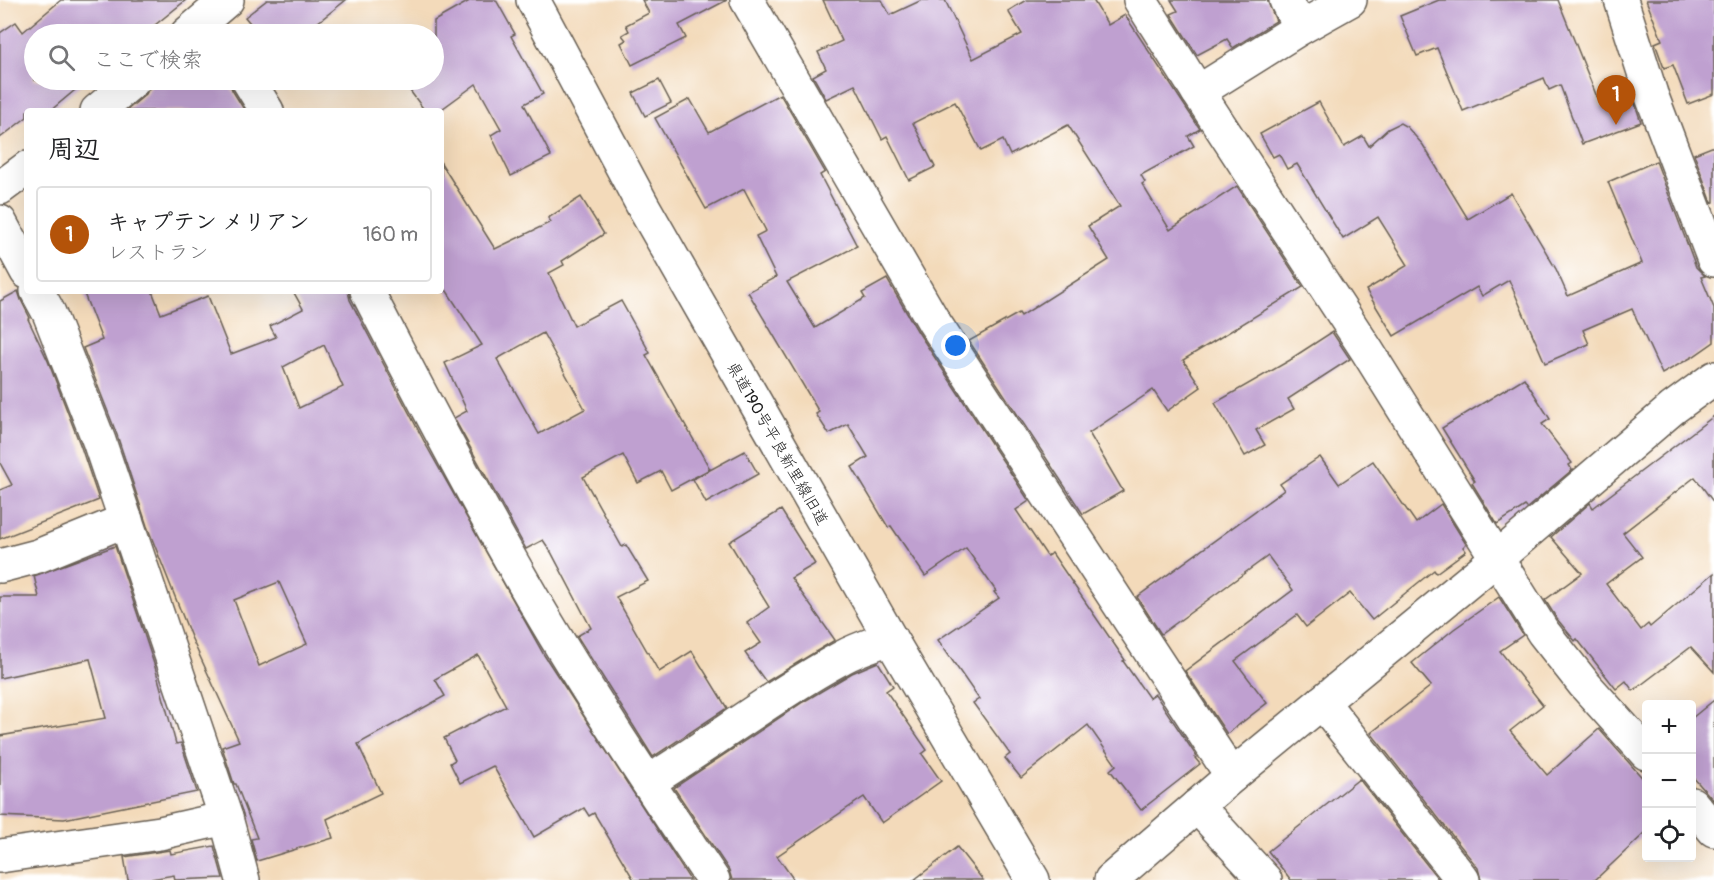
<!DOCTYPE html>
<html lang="ja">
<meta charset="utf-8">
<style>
:root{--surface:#fff;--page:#f2f2f2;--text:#202124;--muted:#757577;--line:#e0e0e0;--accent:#b45309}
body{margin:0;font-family:Pangolin,"Klee One",sans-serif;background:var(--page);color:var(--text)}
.controls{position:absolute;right:18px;bottom:18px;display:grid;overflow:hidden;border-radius:6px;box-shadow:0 6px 24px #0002}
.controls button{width:54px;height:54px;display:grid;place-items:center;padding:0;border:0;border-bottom:2px solid var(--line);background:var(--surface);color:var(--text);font:30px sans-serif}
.you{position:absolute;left:956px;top:346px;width:21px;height:21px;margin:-15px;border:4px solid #fff;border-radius:50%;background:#1a73e8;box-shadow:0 0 0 9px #1a73e833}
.badge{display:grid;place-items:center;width:39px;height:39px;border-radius:50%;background:var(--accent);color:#fff;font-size:20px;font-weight:700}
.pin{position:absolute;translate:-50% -50px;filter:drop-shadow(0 2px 3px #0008)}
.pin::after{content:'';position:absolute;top:32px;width:21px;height:18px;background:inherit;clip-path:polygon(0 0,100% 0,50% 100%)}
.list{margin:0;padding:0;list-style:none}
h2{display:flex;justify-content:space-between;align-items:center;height:78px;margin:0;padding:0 24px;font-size:26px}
h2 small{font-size:20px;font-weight:400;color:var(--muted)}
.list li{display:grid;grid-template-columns:39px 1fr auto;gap:18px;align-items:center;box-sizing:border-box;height:96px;margin:0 12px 12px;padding:0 12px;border:2px solid var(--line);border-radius:6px}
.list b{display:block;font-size:22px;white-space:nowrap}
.list p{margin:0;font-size:20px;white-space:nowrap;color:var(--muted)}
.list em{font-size:20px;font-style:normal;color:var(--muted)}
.icon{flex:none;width:33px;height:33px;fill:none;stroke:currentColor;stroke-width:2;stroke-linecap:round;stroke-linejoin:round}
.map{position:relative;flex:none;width:1714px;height:880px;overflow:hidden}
.search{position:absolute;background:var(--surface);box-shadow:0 6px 24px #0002;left:24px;top:24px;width:420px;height:66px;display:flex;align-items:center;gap:15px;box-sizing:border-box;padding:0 21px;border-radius:33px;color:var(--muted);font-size:22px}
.panel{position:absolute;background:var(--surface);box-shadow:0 6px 24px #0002;left:24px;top:108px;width:420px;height:186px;border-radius:6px}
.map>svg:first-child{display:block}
.building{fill:#bfa0d0;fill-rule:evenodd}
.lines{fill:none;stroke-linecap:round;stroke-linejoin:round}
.minor-casing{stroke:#675e53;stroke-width:36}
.tertiary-casing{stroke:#675e53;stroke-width:36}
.secondary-casing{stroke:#675e53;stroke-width:36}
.primary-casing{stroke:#675e53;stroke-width:36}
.minor{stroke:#fff;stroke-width:33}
.tertiary{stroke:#fff;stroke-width:33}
.secondary{stroke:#fff;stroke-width:33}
.primary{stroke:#fff;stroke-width:33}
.labels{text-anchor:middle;stroke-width:5;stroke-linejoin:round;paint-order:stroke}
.street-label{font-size:16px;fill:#1c1c1c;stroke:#fff}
</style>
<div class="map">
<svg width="1714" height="880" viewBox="0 0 1714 880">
<rect width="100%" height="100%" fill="#fff"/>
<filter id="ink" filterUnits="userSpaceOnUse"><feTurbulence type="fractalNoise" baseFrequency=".0167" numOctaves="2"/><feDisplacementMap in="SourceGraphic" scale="12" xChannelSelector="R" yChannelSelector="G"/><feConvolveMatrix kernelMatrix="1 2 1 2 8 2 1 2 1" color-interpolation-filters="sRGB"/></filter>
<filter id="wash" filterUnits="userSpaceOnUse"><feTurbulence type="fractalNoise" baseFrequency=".008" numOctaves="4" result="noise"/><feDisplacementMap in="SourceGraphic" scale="24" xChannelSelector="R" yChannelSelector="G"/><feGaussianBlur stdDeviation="1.35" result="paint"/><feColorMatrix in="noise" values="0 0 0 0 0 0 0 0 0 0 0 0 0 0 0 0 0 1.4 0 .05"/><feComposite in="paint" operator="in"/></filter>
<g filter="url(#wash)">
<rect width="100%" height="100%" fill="#f3daba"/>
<g id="blocks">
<g class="building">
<polygon points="61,0 186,0 150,29 148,27 140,34 34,34 34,80 87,80 50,111 27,111 27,117 0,138 0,33 16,22 23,32"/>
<polygon points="267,0 346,0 303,34 259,34 245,17"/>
<polygon points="471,0 496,0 515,34 511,36 543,94 524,104 551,156 511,176 491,135 501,129 476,84 439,111 425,111 402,80 434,80 434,21"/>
<polygon points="642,0 727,0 679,25 686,38 632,65 621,43 626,40 622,35 629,31 626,25 649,13"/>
<polygon points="823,0 882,0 890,15 922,0 945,0 973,59 1022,34 1008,11 1026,0 1093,0 1108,25 1125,15 1200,129 1188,136 1194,146 1141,175 1145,182 1142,184 1170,230 1237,186 1303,287 1183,360 1201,387 1167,411 1153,390 1089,433 1123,491 1083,514 969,341 1019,313 1021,316 1109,260 1088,226 1120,206 1068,125 1010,155 1003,140 981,151 955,102 913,123 935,167 909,180 887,136 882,139 855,85 826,99 813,76 826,69 818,52 842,41"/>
<polygon points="1171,0 1267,0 1276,21 1233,48 1227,39 1197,55 1171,14 1178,11"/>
<polygon points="1439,0 1558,0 1601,107 1632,95 1641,122 1582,144 1560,85 1549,90 1544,78 1463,111 1437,48 1417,56 1400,16"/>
<polygon points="1646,0 1714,0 1714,94 1688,104 1673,65 1664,68 1655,43 1662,40"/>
<polygon points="156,80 229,80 232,90 245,111 126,111 146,94 152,82"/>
<polygon points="659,80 671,103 645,116 633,93"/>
<polygon points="780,94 825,172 820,175 857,246 787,282 815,328 865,298 862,293 887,279 918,332 1029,501 1016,510 1047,556 1052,553 1125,660 1123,661 1149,698 1155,694 1197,757 1195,758 1200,764 1141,810 1110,770 1116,765 1088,725 1021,778 1005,758 1010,754 973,703 979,699 938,640 999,598 994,592 996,591 966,548 925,576 891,526 888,527 852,467 868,457 848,424 829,434 816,414 819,412 748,292 776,277 756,236 766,231 744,189 706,209 655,118 690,99 709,132"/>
<polygon points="1319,102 1344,147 1363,136 1369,146 1388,129 1400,123 1407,127 1423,145 1468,219 1511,193 1556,269 1568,296 1642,263 1608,182 1656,161 1696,267 1705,276 1701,277 1714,308 1714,342 1694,356 1662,374 1632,309 1583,330 1589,344 1545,363 1509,280 1482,296 1477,287 1394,336 1366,290 1408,265 1378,217 1343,239 1297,164 1287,169 1279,154 1273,157 1260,134"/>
<polygon points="1714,146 1714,202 1712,203 1694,154"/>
<path d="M441 163 495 249 551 222 548 218 581 197 604 234 562 261 564 265 549 273 574 326 621 301 650 353 646 355 710 469 671 490 661 471 638 483 623 455 583 477 622 547 626 545 648 581 616 597 659 672 692 651 727 708 653 757 577 636 591 628 551 552 543 540 526 549 454 418 467 411 445 363 482 345 441 282ZM543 333 585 409 539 434 497 359Z"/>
<polygon points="18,291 21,300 30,318 28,319 48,361 81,447 99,500 0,539 0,490 12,485 0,463 0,301"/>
<path d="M83 291H152L161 314 208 296 231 354 276 337 270 326 303 309 293 291H348L350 300 426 445 544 655 690 880H634L594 813 589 816 584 808 534 837 493 766 460 783 450 763 455 760 444 738 506 706 478 655 435 679 445 696 358 744 381 793 327 819 333 838 257 861 251 839 257 838 236 784H234L222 747 239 741 191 637 147 526 117 435 83 348 102 340ZM324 345 343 387 299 408 283 367ZM279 582 307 644 259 666 234 600Z"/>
<polygon points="1332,332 1350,359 1288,399 1294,409 1256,430 1265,445 1245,456 1215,403 1292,359 1292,358"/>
<polygon points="1524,378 1550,419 1542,424 1572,463 1569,465 1572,470 1527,508 1525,506 1497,524 1472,483 1475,481 1442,428"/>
<polygon points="1714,416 1714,503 1695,477 1623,533 1642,557 1606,584 1641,630 1648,624 1650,627 1714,573 1714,672 1691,647 1633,691 1626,681 1616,689 1577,639 1575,641 1557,619 1545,600 1582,573 1551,537 1590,503 1593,508"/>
<polygon points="745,451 758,474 706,503 693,479"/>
<polygon points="1320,457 1339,484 1373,461 1416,523 1441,504 1466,544 1463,547 1466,551 1436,573 1434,570 1372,620 1350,593 1306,627 1297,615 1235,661 1267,703 1227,734 1185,671 1293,590 1268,556 1161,634 1137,597 1284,490 1280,484"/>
<polygon points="781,510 815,564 791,578 835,640 766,682 745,653 761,643 747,623 769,607 729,542"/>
<polygon points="115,546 155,667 176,744 181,743 197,792 64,819 0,816 0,736 106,718 90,659 0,678 0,597 39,597 34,576"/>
<polygon points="1499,597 1523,635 1500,651 1543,705 1510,731 1547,775 1599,729 1647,783 1647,831 1595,880 1481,880 1478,868 1371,733 1431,686 1412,663 1454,629"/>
<polygon points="878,662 893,686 886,691 927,750 922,754 941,781 882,823 864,797 777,856 794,880 732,880 729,870 674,788 803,702 852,673"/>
<polygon points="1714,700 1714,801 1692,776 1692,718"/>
<polygon points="1359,779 1439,880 1291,880 1268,851"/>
<polygon points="214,846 223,878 175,880 174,875 145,880 128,880 124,857 170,850 171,854"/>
<polygon points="957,847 983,880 914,880"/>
</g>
</g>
</g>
<g filter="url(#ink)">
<use href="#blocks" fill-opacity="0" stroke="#675e53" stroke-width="1.5"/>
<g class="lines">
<g class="minor-casing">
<g id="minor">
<polyline points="747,0 934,322 1232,776"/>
<polyline points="1140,0 1198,92 1366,349 1543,632 1584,684 1646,753"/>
<polyline points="1286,0 1300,28"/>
<polyline points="248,80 267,111"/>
<polyline points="1198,92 1300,28 1350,0"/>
<polyline points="0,222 27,272"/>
<polyline points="37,291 49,313 99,441 226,818 243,880"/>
<path d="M367 291C417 388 468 485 522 580 581 683 647 782 713 880"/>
<polyline points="0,566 38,556 126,520"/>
<polyline points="1322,702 1463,880"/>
<path d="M648 782C714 742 775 694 843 657 857 649 874 644 890 638"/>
<polyline points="1692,804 1714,830"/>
<polyline points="1197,806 1265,880"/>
<polyline points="0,856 160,833 226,818"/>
</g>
</g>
<g class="tertiary-casing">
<g id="tertiary">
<polyline points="533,0 643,206 890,638 1033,880"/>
<polyline points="1111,880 1232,776 1496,559 1673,408 1714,378"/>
</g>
</g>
<g class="secondary-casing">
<g id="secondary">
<polyline points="187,34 227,0"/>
<polyline points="97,111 134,80"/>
<polyline points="0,188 27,168"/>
</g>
</g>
<g class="primary-casing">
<polyline id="primary" points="1621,0 1651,94 1714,260"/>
</g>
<use href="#minor" class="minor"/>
<use href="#tertiary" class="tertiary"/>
<use href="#secondary" class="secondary"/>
<use href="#primary" class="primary"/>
</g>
</g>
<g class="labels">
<g class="street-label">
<text transform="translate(778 443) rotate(60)" y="6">県道190号平良新里線旧道</text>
</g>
</g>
</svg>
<div class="controls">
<button>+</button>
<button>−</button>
<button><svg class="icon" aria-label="locate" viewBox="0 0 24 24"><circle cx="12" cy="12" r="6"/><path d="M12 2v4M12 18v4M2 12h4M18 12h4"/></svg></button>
</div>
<div class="you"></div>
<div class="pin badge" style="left:1616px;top:125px">1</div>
<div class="search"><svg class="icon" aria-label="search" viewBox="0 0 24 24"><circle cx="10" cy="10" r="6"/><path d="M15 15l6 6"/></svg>ここで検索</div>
<section class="panel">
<h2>周辺<small></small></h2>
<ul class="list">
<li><span class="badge">1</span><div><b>キャプテン メリアン</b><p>レストラン</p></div><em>160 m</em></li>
</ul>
</section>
</div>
